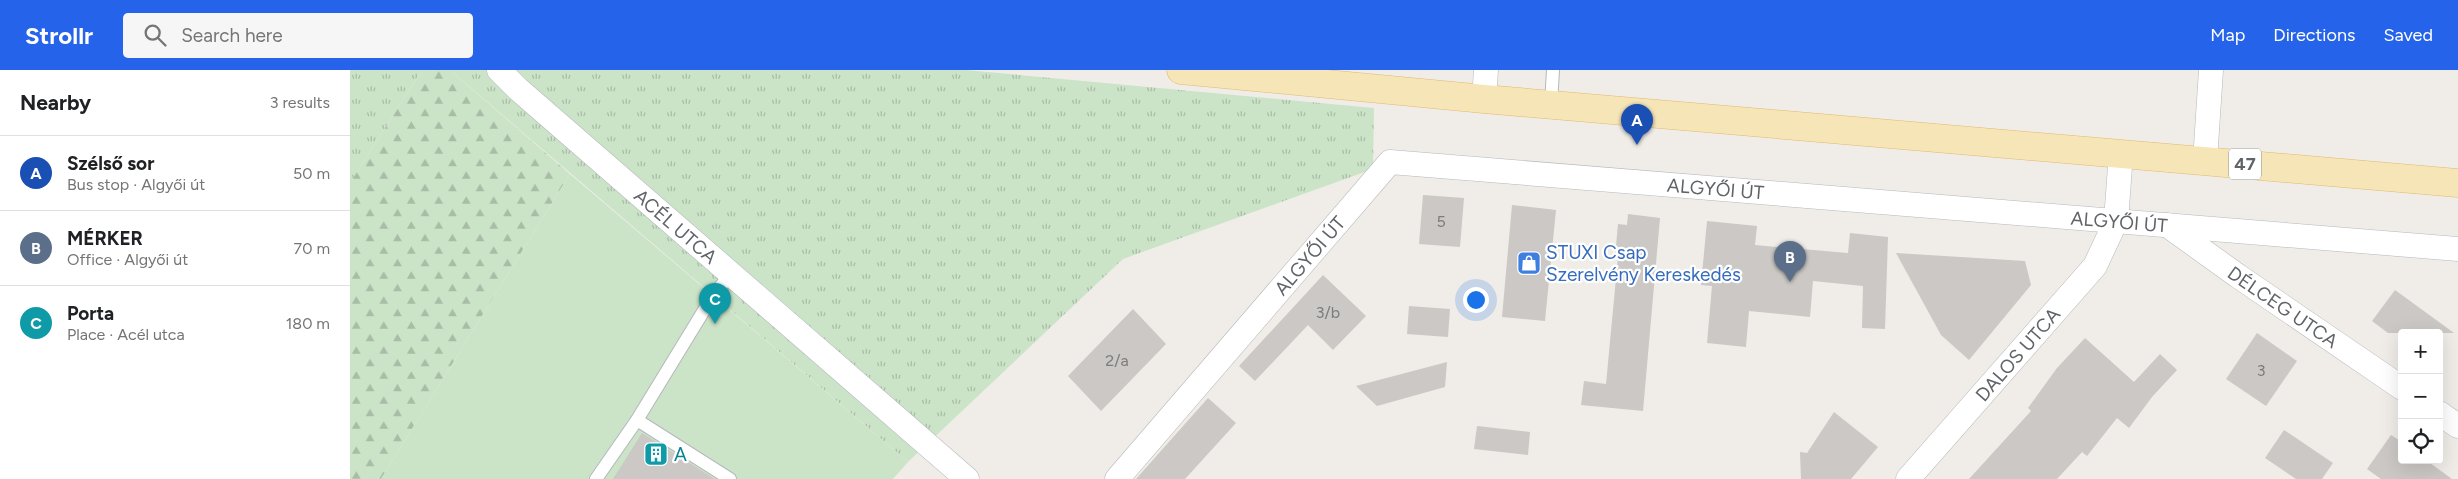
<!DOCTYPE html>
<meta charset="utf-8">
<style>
:root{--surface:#fff;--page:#f6f6f6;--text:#202124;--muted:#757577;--line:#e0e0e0;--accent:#2563eb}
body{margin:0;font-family:Figtree,sans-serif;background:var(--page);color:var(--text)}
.controls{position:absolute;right:15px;bottom:15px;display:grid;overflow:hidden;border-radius:5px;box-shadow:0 5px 20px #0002}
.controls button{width:45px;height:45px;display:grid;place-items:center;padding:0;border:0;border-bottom:1px solid var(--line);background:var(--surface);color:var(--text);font:25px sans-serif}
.you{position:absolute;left:1125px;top:229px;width:18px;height:18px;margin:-12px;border:4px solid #fff;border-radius:50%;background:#1a73e8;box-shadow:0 0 0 8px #1a73e833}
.badge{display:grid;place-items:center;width:32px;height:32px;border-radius:50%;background:var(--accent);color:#fff;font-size:16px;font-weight:700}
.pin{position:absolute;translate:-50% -41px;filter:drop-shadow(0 1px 2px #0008)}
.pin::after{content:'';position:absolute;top:26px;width:18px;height:15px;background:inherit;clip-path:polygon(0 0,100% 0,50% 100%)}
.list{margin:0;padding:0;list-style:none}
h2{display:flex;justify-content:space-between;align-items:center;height:65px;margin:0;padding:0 20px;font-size:21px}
h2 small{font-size:16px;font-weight:400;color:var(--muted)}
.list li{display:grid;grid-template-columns:32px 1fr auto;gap:15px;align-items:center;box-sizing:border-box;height:75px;padding:0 20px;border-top:1px solid var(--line)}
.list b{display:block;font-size:19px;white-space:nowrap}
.list p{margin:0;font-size:16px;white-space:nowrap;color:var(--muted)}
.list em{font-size:16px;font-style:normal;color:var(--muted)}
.icon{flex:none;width:28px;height:28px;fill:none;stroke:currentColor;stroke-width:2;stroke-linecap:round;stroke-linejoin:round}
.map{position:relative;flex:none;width:2108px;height:409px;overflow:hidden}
header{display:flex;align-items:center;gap:30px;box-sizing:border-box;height:70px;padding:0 25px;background:var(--accent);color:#fff}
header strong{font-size:24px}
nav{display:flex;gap:28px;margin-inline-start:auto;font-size:18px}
.search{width:350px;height:45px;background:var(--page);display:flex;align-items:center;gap:12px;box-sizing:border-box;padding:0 18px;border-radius:5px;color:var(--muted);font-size:19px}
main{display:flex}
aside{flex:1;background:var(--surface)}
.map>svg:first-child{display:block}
.grass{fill:url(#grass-tufts)}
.forest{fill:url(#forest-firs)}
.park{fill:#cbe4c8}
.building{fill:#cbc8c5}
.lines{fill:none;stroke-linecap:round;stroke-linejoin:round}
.lane-casing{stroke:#b5b8bb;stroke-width:14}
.street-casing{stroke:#b5b8bb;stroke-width:25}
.primary-casing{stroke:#e2b86f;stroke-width:29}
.lane{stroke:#fff;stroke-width:12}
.street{stroke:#fff;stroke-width:24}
.primary{stroke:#f6e6b7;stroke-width:28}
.labels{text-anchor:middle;stroke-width:4.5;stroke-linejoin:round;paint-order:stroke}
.number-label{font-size:16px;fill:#7b7c7e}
.shield{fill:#fff;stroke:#909295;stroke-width:1}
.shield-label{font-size:18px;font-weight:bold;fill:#606367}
.street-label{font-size:19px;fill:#606367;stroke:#fff}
.shop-label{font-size:19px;fill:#366cbe;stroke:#fff;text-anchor:start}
.culture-label{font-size:19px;fill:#0d838f;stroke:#fff;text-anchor:start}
</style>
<header>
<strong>Strollr</strong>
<div class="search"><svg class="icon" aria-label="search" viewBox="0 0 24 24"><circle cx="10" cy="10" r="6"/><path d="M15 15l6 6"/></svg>Search here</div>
<nav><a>Map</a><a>Directions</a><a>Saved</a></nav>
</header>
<main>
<aside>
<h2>Nearby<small>3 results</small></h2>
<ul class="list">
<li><span class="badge" style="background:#1a4fb4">A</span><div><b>Szélső sor</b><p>Bus stop · Algyői út</p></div><em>50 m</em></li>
<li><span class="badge" style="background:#5c6f8a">B</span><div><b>MÉRKER</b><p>Office · Algyői út</p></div><em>70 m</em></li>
<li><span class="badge" style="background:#0f9aa8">C</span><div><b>Porta</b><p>Place · Acél utca</p></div><em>180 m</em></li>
</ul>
</aside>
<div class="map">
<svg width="2108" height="409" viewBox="0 0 2108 409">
<defs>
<pattern id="grass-tufts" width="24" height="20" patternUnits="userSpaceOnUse" patternTransform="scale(1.25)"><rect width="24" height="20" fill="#cbe4c8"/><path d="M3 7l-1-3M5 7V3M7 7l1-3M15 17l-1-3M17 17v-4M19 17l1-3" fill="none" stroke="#a8bca6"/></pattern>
<pattern id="forest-firs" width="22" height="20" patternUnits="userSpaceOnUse" patternTransform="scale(1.25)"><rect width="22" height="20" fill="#cbe4c8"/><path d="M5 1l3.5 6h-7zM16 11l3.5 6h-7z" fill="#a8bca6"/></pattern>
</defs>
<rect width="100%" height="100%" fill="#f0ede8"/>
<g class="grass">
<polygon points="0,0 72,0 0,113"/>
<polygon points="100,0 616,0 1024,38 1023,99 773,189 558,392"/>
</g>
<polygon class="forest" points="72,0 100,0 220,104 31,409 0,409 0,113"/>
<polygon class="park" points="220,104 558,392 543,409 31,409"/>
<g class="building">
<polygon points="1073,125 1114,128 1110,177 1069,174"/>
<polygon points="1162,135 1206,140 1195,251 1152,247"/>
<polygon points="1278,144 1310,148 1293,341 1231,335 1234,311 1256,314 1268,187 1265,187 1268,154 1277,155"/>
<polygon points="1357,151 1407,156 1405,175 1498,183 1500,163 1538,167 1535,259 1512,258 1513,216 1463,211 1460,247 1399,241 1396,277 1357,273 1362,216 1351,215"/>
<polygon points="1546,183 1675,191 1681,215 1619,290 1591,265"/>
<polygon points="973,205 1016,246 983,280 958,255 905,311 889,296"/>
<polygon points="2045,220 2104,263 2038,263 2022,251"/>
<polygon points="1059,236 1100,239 1098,267 1057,264"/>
<polygon points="783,239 816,274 751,341 718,306"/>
<polygon points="1907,263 1947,291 1916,336 1876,309"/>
<polygon points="1735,268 1784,312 1810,284 1827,300 1802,327 1779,358 1767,348 1737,386 1732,382 1707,409 1619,409 1681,341 1678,338 1707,298"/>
<polygon points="1097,292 1095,317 1027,336 1006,316"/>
<polygon points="858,328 886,353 835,409 786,409"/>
<polygon points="1484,342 1528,377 1501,409 1451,409 1450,382 1457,383"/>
<polygon points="1127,356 1180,362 1178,385 1124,379"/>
<polygon points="1934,360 1983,393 1972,409 1946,409 1915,388"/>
<polygon points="292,363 365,409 263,409"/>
<polygon points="2041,365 2052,372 2052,390 2076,390 2102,409 2031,409 2017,399"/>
</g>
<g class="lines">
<g class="lane-casing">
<g id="lane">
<polyline points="1201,34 1203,0"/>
<polyline points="287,350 380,409"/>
<polyline points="246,409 287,350 364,224 381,204"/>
</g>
</g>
<g class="street-casing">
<g id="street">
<path id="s1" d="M149 0 168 19 617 409"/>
<polyline points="1134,29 1136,0"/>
<polyline points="1855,91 1861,0"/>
<path id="s2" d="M1817 155 1888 206 2052 318"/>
<polyline points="2089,343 2108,356"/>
<path id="s3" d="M767 409 1040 92 2108 179"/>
<path id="s4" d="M1558 409 1745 196 1766 151 1771 83"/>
</g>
</g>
<g class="primary-casing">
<polyline id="primary" points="831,0 1134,29 2108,113"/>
</g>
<use href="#lane" class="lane"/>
<use href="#street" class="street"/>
<use href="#primary" class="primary"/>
</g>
<defs>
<g id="shop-square" transform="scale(1.25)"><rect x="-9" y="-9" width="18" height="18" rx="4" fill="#3f7fe0" stroke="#fff"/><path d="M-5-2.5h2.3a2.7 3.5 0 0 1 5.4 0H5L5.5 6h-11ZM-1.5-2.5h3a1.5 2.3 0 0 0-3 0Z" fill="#fff"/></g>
<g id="building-square" transform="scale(1.25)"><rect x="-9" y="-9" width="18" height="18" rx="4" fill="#0f9aa8" stroke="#fff"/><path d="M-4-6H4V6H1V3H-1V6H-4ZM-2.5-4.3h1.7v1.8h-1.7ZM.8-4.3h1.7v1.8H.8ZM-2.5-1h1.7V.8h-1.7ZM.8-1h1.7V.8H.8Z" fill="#fff"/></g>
</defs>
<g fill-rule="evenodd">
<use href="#shop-square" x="1179" y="193"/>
<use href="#building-square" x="306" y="384"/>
</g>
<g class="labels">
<g class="number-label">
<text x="1091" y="157">5</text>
<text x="978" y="248">3/b</text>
<text x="767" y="296">2/a</text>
<text x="1911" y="306">3</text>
</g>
<rect class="shield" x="1879" y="78.5" width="32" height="31" rx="4"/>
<g class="shield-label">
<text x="1895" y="100">47</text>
</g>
<g class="street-label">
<text dy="7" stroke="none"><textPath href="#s3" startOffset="745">ALGYŐI ÚT</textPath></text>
<text dy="7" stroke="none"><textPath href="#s3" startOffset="1150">ALGYŐI ÚT</textPath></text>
<text dy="7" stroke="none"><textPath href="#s1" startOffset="236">ACÉL UTCA</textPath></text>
<text dy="7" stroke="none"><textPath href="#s3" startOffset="295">ALGYŐI ÚT</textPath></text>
<text dy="7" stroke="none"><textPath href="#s2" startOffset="142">DÉLCEG UTCA</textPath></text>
<text dy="7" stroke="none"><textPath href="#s4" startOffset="166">DALOS UTCA</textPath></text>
</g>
<g class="shop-label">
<text x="1196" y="189">STUXI Csap<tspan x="1196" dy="22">Szerelvény Kereskedés</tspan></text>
</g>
<g class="culture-label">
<text x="324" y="391">A</text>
</g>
</g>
</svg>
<div class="controls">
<button>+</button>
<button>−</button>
<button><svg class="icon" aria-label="locate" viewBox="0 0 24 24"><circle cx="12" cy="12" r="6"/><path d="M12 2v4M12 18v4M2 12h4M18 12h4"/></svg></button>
</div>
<div class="you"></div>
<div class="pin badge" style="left:1287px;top:75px;background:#1a4fb4">A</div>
<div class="pin badge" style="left:1440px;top:212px;background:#5c6f8a">B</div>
<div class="pin badge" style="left:365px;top:254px;background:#0f9aa8">C</div>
</div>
</main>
